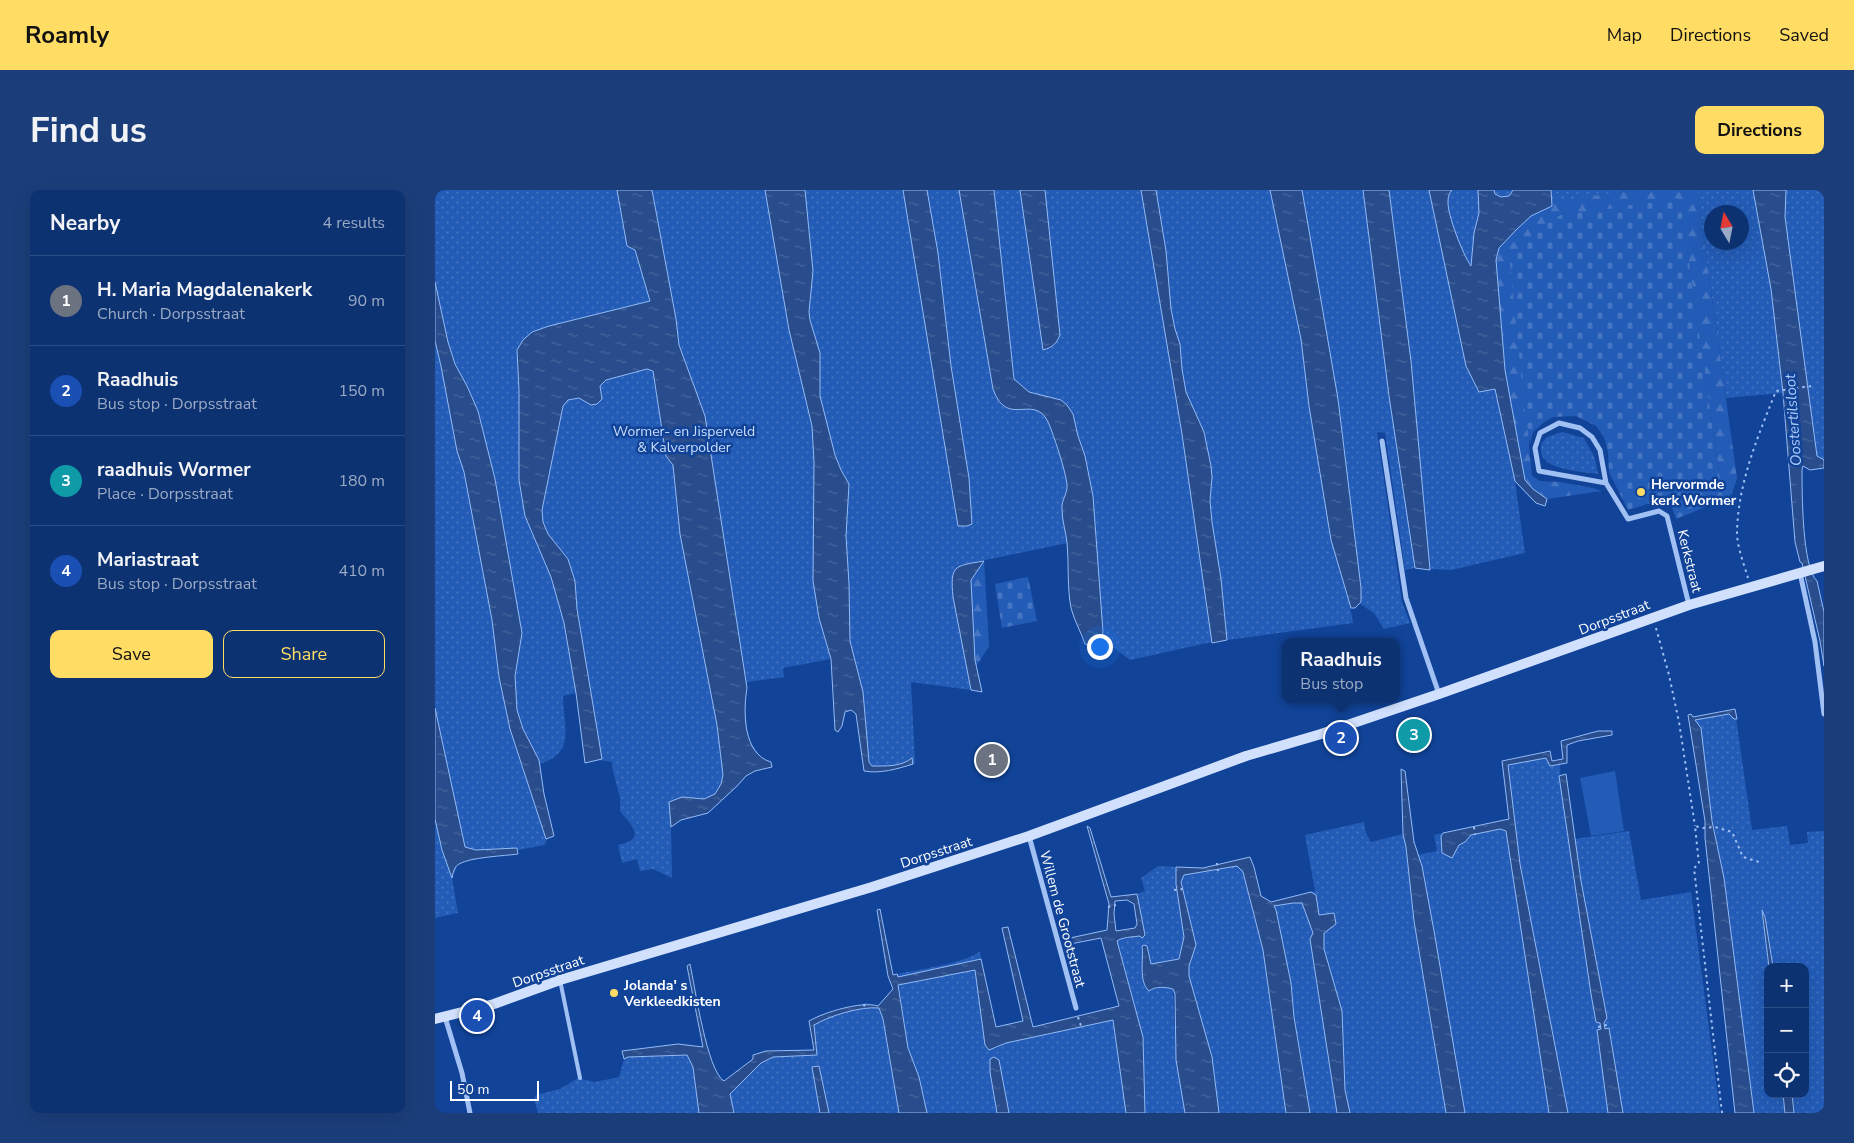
<!DOCTYPE html>
<meta charset="utf-8">
<style>
:root{--surface:#0d3272;--page:#1b3e7a;--text:#f1f3f6;--muted:#9aaac4;--line:#2d4d84;--accent:#ffdc64}
body{margin:0;font-family:"Nunito Sans",sans-serif;background:var(--page);color:var(--text)}
.controls{position:absolute;right:15px;bottom:15px;display:grid;overflow:hidden;border-radius:10px;box-shadow:0 5px 20px #0002}
.controls button{width:45px;height:45px;display:grid;place-items:center;padding:0;border:0;border-bottom:1px solid var(--line);background:var(--surface);color:var(--text);font:25px sans-serif}
.compass{position:absolute;left:1269px;top:15px;width:45px;height:45px;border-radius:50%;background:var(--surface);box-shadow:0 5px 20px #0002;rotate:350deg}
.scale{position:absolute;left:15px;bottom:12px;width:89px;box-sizing:border-box;padding-left:5px;border:2px solid #fff;border-top:0;font-size:14px;line-height:18px;white-space:nowrap;color:#fff;-webkit-text-stroke:4px #114398;paint-order:stroke}
.you{position:absolute;left:664px;top:456px;width:18px;height:18px;margin:-12px;border:4px solid #fff;border-radius:50%;background:#1a73e8;box-shadow:0 0 0 8px #1a73e833}
.badge{display:grid;place-items:center;width:32px;height:32px;border-radius:50%;background:var(--accent);color:#fff;font-size:16px;font-weight:700}
.pin{position:absolute;translate:-50% -50%;border:2px solid #fff;box-shadow:0 1px 5px #0006}
.popup{position:absolute;left:847px;top:448px;width:118px;height:65px;box-sizing:border-box;display:grid;place-content:center;border-radius:10px;background:var(--surface);filter:drop-shadow(0 1px 4px #0005);font-size:16px;white-space:nowrap;color:var(--muted)}
.popup b{font-size:19px;color:var(--text)}
.popup::after{content:'';position:absolute;left:50%;top:100%;margin-left:-10px;border:10px solid transparent;border-top-color:var(--surface)}
.list{margin:0;padding:0;list-style:none}
h2{display:flex;justify-content:space-between;align-items:center;height:65px;margin:0;padding:0 20px;font-size:21px}
h2 small{font-size:16px;font-weight:400;color:var(--muted)}
.list li{display:grid;grid-template-columns:32px 1fr auto;gap:15px;align-items:center;box-sizing:border-box;height:90px;padding:0 20px;border-top:1px solid var(--line)}
.list b{display:block;font-size:19px;white-space:nowrap}
.list p{margin:0;font-size:16px;white-space:nowrap;color:var(--muted)}
.list em{font-size:16px;font-style:normal;color:var(--muted)}
.actions{display:flex;gap:10px;padding:15px 20px}
.actions a{flex:1;padding:11px 0;border:1px solid var(--accent);border-radius:10px;text-align:center;font-size:18px;color:var(--accent)}
.actions .main{background:var(--accent);color:#111}
.icon{flex:none;width:28px;height:28px;fill:none;stroke:currentColor;stroke-width:2;stroke-linecap:round;stroke-linejoin:round}
.map{position:relative;flex:none;width:1389px;height:923px;overflow:hidden;border-radius:10px}
header{display:flex;align-items:center;gap:30px;box-sizing:border-box;height:70px;padding:0 25px;background:var(--accent);color:#111}
header strong{font-size:24px}
nav{display:flex;gap:28px;margin-inline-start:auto;font-size:18px}
.intro{display:flex;align-items:center;justify-content:space-between;box-sizing:border-box;height:120px;padding:0 30px}
h1{margin:0;font-size:35px}
.button{padding:12px 22px;border-radius:10px;background:var(--accent);color:#111;font-size:18px;font-weight:700}
main{display:flex;gap:30px;padding:0 30px}
aside{flex:1;background:var(--surface);border-radius:10px;box-shadow:0 5px 20px #0002}
.map>svg:first-child{display:block}
.grass{fill:url(#grass-dots);fill-rule:evenodd}
.forest{fill:url(#forest-firs)}
.cemetery{fill:url(#cemetery-stones)}
.garden{fill:#235cb7}
.water{fill:url(#water-ripples);stroke:#93bbf7;fill-rule:evenodd}
.lines{fill:none;stroke-linecap:round;stroke-linejoin:round}
.path{stroke:#a1c1f4;stroke-width:2;stroke-dasharray:2.5 4;stroke-linecap:butt}
.lane{stroke:#a1c1f4;stroke-width:4}
.street{stroke:#a1c1f4;stroke-width:5}
.secondary{stroke:#d1e1fd;stroke-width:10}
.poi-dot{fill:#ffdc64;stroke:#114398;stroke-width:2}
.labels{text-anchor:middle;stroke-width:5;stroke-linejoin:round;paint-order:stroke}
.park-label{font-size:14px;fill:#cadefe;stroke:#114398}
.poi-label{font-size:14px;font-weight:bold;fill:#fff;stroke:#114398;text-anchor:start}
.street-label{font-size:14px;fill:#fff;stroke:#114398}
.water-label{font-size:15px;font-style:italic;fill:#aeccfb;stroke:#114398}
</style>
<header>
<strong>Roamly</strong>
<nav><a>Map</a><a>Directions</a><a>Saved</a></nav>
</header>
<div class="intro"><h1>Find us</h1><a class="button">Directions</a></div>
<main>
<aside>
<h2>Nearby<small>4 results</small></h2>
<ul class="list">
<li><span class="badge" style="background:#6b7280">1</span><div><b>H. Maria Magdalenakerk</b><p>Church · Dorpsstraat</p></div><em>90 m</em></li>
<li><span class="badge" style="background:#1a4fb4">2</span><div><b>Raadhuis</b><p>Bus stop · Dorpsstraat</p></div><em>150 m</em></li>
<li><span class="badge" style="background:#0f9aa8">3</span><div><b>raadhuis Wormer</b><p>Place · Dorpsstraat</p></div><em>180 m</em></li>
<li><span class="badge" style="background:#1a4fb4">4</span><div><b>Mariastraat</b><p>Bus stop · Dorpsstraat</p></div><em>410 m</em></li>
</ul>
<div class="actions"><a class="main">Save</a><a>Share</a></div>
</aside>
<div class="map">
<svg width="1389" height="923" viewBox="0 0 1389 923">
<defs>
<pattern id="grass-dots" width="8" height="8" patternUnits="userSpaceOnUse" patternTransform="scale(1.25)"><rect width="8" height="8" fill="#235cb7"/><path d="M2 2h.1M6 6h.1" fill="none" stroke="#4474c2" stroke-width="1.8" stroke-linecap="round"/></pattern>
<pattern id="forest-firs" width="22" height="20" patternUnits="userSpaceOnUse" patternTransform="scale(1.25)"><rect width="22" height="20" fill="#235cb7"/><path d="M5 1l3.5 6h-7zM16 11l3.5 6h-7z" fill="#4474c2"/></pattern>
<pattern id="cemetery-stones" width="16" height="16" patternUnits="userSpaceOnUse" patternTransform="scale(1.25)"><rect width="16" height="16" fill="#235cb7"/><path d="M2 7V4a2 2 0 0 1 4 0v3zM10 15v-3a2 2 0 0 1 4 0v3z" fill="#4474c2"/></pattern>
<pattern id="water-ripples" width="26" height="14" patternUnits="userSpaceOnUse" patternTransform="scale(1.25)"><rect width="26" height="14" fill="#284c8c"/><path d="M2 4q2-2 4 0t4 0M15 11q2-2 4 0t4 0" fill="none" stroke="#48679d"/></pattern>
</defs>
<rect width="100%" height="100%" fill="#114398"/>
<g class="grass">
<path d="M0 0H1200L1118 12 1090 290 1111 308 1097 310 1080 292 1090 363 1016 380 993 379 972 228 958 230 980 378 970 380 950 243 942 242 967 412 975 433 949 439 939 423 925 414 926 412V398L906 238 915 416 918 433 777 452 695 470 668 450 666 453 658 456 650 454 636 418 632 353 541 372V475L537 476 536 500 476 492 480 573 478 575 432 577 430 527C423 521 419 518 410 522L405 536 396 469 348 478 349 487 312 492 310 513 312 540 316 553 327 569 336 572 337 577 320 581 311 586 303 596 273 623 246 630 236 637 237 688 218 679 205 681 202 669 187 673 183 655C212 649 197 636 185 621V608L178 581 177 572 164 570 150 573 141 503 128 506C128 536 142 562 105 574L109 604 119 646 112 649 110 655 22 671V677L17 688 23 723 0 728Z"/>
<path d="M1262 0H1389V270L1382 267 1356 266 1348 203 1291 208ZM1276 22H1306V52H1276Z"/>
<path d="M1127 242 1149 248 1160 268 1163 284C1148 282 1114 280 1107 266 1106 263 1106 257 1106 254L1112 247Z"/>
<polygon points="1300,521 1317,640 1352,636 1355,655 1373,653 1372,642 1389,641 1389,923 1359,923 1357,904 1370,904 1370,777 1338,777 1330,727 1327,722 1334,777 1333,904 1348,904 1350,923 1319,923 1289,688 1257,527"/>
<polygon points="1112,568 1116,576 1125,574 1126,598 1156,804 1161,832 1165,833 1166,839 1162,841 1173,923 1133,923 1085,674 1073,574"/>
<polygon points="929,632 931,643 936,652 968,644 971,657 979,731 1011,923 915,923 910,900 907,821 878,743 875,749 902,923 875,923 859,827 856,793 841,720 836,712 880,701 870,645"/>
<polygon points="1066,639 1071,641 1114,923 1030,923 982,665 1002,661 999,645 1008,643 1006,646 1007,663 1030,652 1036,645"/>
<polygon points="1194,641 1206,710 1256,702 1285,923 1188,923 1174,839 1170,839 1169,832 1172,828 1146,691 1140,649"/>
<polygon points="723,676 741,677 741,694 750,747 744,769 716,774 712,756 707,757 708,773 717,799 732,797 738,799 741,870 750,923 710,923 708,847 682,751 685,749 710,745 702,704 710,701 706,688"/>
<polygon points="802,676 808,682 828,760 851,923 784,923 777,867 754,786 754,776 761,755 746,692 749,685"/>
<path d="M545 761 560 859 571 853 678 830 691 923H492L484 887 473 858 462 784C481 780 532 773 545 761Z"/>
<polygon points="431,813 443,816 448,829 464,923 394,923 384,876 377,877 385,923 299,923 295,904 289,899 334,861 379,860 374,831 385,825"/>
<polygon points="252,865 258,877 264,923 103,923 99,909 101,905 125,899 143,888 160,892 184,887 189,869 192,867"/>
</g>
<g class="forest">
<polygon points="1200,0 1262,0 1302,288 1297,304 1288,310 1245,9 1116,30 1075,69 1097,286 1105,291 1125,292 1158,298 1167,301 1112,309 1098,299 1090,290 1070,180 1061,70 1063,58 1082,39 1096,26 1117,16 1118,11"/>
<polygon points="549,371 554,456 541,477 536,390"/>
</g>
<g class="cemetery">
<path d="M1245 8 1288 310 1241 329 1237 317 1226 310 1193 320 1174 282 1173 262 1169 247 1161 236 1141 226 1118 227 1108 233 1098 242 1095 254 1089 214 1075 74V69C1091 53 1105 34 1126 25Z"/>
<polygon points="593,387 602,431 567,438 560,394"/>
</g>
<polygon class="garden" points="1180,581 1189,641 1156,646 1145,588"/>
<g class="water">
<path d="M182 0H217L241 129 244 155 270 226 312 498C308 522 308 564 336 572L337 577 320 581 311 586 302 596 273 623 246 630 236 637 234 612 247 607 269 609 280 604 286 594 288 585 282 535 245 344 238 275 231 266 218 181 212 179 171 190 165 196 167 209 162 214 156 215 144 208 133 210 128 216 107 320 108 332 113 344 133 369 140 391 142 419 167 569 150 573 141 503 129 433 116 387 90 326 84 290V200L82 160 88 150 97 142 114 136 215 111 200 60 192 56Z"/>
<path d="M330 0H370L378 81 374 122 375 130 385 163V206L400 265 406 280 414 294 411 346 414 394 415 451 428 502 434 572 437 576C451 576 466 577 477 568L478 574C462 579 445 584 429 581L421 524 416 520 410 522 407 536 403 542 400 540 396 469 384 428 378 391 379 272 377 236 354 140Z"/>
<polygon points="468,0 492,0 503,63 516,176 534,288 537,334 532,336 523,336"/>
<path d="M524 0H559L579 189 594 202 626 210 632 215 638 224 643 246 650 266 658 306 668 442 666 453 657 456 650 454C646 442 639 430 636 418 632 398 634 374 632 353 631 342 627 331 627 319 626 310 633 304 632 294 629 276 622 256 616 239 602 197 573 242 558 199Z"/>
<path d="M585 0H610L625 145C621 154 618 157 608 160Z"/>
<polygon points="706,0 721,0 731,61 736,119 740,139 745,154 747,179 751,202 769,242 776,276 777,287 775,311 777,332 786,389 792,450 777,453 747,244"/>
<polygon points="835,0 867,0 903,209 926,398 926,412 920,418 916,418 896,350 874,216 866,149"/>
<polygon points="928,0 954,0 976,171 995,380 980,378 954,206"/>
<path d="M994 0H1017C1014 3 1013 7 1013 11 1012 24 1028 65 1036 76L1039 43 1044 23 1043 0H1059L1060 4 1066 7 1074 6 1078 0H1116L1117 16 1096 26 1082 39 1064 58 1061 70 1070 180 1090 290 1098 299 1112 309 1110 316 1101 313 1080 291 1060 199 1044 202 1031 176Z"/>
<path d="M1318 0H1351L1350 27 1382 266 1389 270V278L1375 280 1368 276 1367 280C1367 301 1367 378 1382 391L1389 422V476L1385 451 1367 373 1365 372 1360 352 1348 203 1336 99Z"/>
<polygon points="0,92 13,152 20,174 32,196 43,221 60,289 87,443 80,486 82,520 88,539 104,570 109,604 119,646 111,649 75,539 64,487 57,430 29,282 22,261 6,176 0,151"/>
<path d="M549 371 536 390 540 470 547 502 536 500 518 407C515 375 519 376 549 371Z"/>
<path d="M0 518 30 657 41 660 82 658 83 664C69 666 36 667 24 674 19 677 18 683 17 688L7 660 0 629Z"/>
<polygon points="1300,519 1302,529 1299,529 1294,524 1260,530 1266,538 1277,631 1289,688 1319,923 1300,923 1270,648 1270,631 1253,525 1256,524 1258,527"/>
<polygon points="1163,541 1177,541 1177,545 1143,551 1132,555 1132,573 1115,576 1111,568 1073,575 1085,674 1133,923 1114,923 1071,641 1065,639 1036,645 1030,652 1024,655 1017,668 1007,663 1006,646 1008,643 1074,629 1067,571 1115,561 1117,571 1128,569 1126,551"/>
<polygon points="966,579 970,581 979,652 987,676 999,741 1030,923 1011,923 979,731 971,657 968,644"/>
<polygon points="1131,584 1146,691 1172,828 1169,833 1170,839 1174,838 1188,923 1173,923 1162,840 1166,839 1165,833 1161,832 1156,804 1124,586"/>
<path d="M652 636 655 638 676 707 702 704 710 745 707 748 705 746C698 747 687 747 682 751L708 847 710 923H691L678 830 571 853 554 860 550 855 540 780 463 795 473 858 484 887 492 923H464L448 829 444 818C426 816 394 826 379 835L382 865 338 867 326 873 295 904 299 923H264L258 877 252 865 193 867 189 869 187 861 243 854 268 857 252 776 255 774C260 797 272 881 289 891L318 869V865L331 861 379 860 374 831C390 822 426 811 443 816L458 799 453 786 442 720 445 719 458 785 462 784 463 787 546 769 561 837 588 831 567 738 573 737 598 837 684 816 666 748 635 754V748L672 740 674 714ZM692 710 699 714 702 734 700 738 681 741 679 724 680 711Z"/>
<path d="M815 667 819 677 826 706 836 712 876 702 881 705 884 725 899 723 901 734 889 743V759L907 821 910 900 915 923H902L875 749 878 743 867 713H858L839 716 841 720 856 793 859 827 875 923H851L828 760 808 682 802 676 749 685 746 692 761 755 754 776V786L777 867 784 923H750L741 870 740 804 738 799C731 797 720 796 714 801 703 791 709 769 707 756L709 755 712 756 716 774 744 769 749 747 741 694V677L768 678Z"/>
<polygon points="1327,720 1330,727 1338,777 1334,777"/>
<polygon points="559,867 564,870 574,923 562,923 555,882 555,869"/>
<polygon points="384,876 394,923 385,923 377,877"/>
<polygon points="1348,904 1357,904 1359,923 1350,923"/>
</g>
<g class="lines">
<g class="path">
<path d="M1313 388C1309 374 1302 357 1302 342 1303 293 1323 246 1341 201L1377 196"/>
<polyline points="1221,438 1234,485 1244,532 1260,636"/>
<polyline points="1039,637 1040,645"/>
<polyline points="782,673 783,681"/>
<polyline points="739,700 749,699"/>
<polyline points="673,717 681,715"/>
<polyline points="429,814 430,819"/>
<polyline points="643,827 647,839"/>
<polyline points="1163,837 1172,835"/>
<polyline points="1287,923 1259,678 1264,674 1260,636 1268,638 1280,637 1297,642 1308,667 1324,672"/>
</g>
<polyline class="lane" points="125,790 145,888"/>
<g class="street">
<polyline points="947,251 971,408 1004,504"/>
<polyline points="1171,293 1104,281 1100,258 1105,243 1124,233 1145,238 1157,247 1165,260 1171,293 1193,329 1224,321 1232,326 1254,415"/>
<polyline points="1365,383 1380,452 1389,524"/>
<polyline points="594,646 641,818"/>
<polyline points="10,827 27,883 35,923"/>
</g>
<polyline class="secondary" points="0,829 59,814 125,790 437,697 594,646 811,566 886,544 1004,504 1254,415 1389,376"/>
</g>
<g class="poi-dot">
<circle cx="1206" cy="302" r="5"/>
<circle cx="179" cy="803" r="5"/>
</g>
<g class="labels">
<g class="park-label">
<text x="249" y="246">Wormer- en Jisperveld<tspan x="249" dy="16">&amp; Kalverpolder</tspan></text>
</g>
<g class="poi-label">
<text x="1216" y="299">Hervormde<tspan x="1216" dy="16">kerk Wormer</tspan></text>
<text x="189" y="800">Jolanda' s<tspan x="189" dy="16">Verkleedkisten</tspan></text>
</g>
<g class="street-label">
<text transform="translate(1255 371) rotate(76)" y="5">Kerkstraat</text>
<text transform="translate(1179 427) rotate(-21)" y="5">Dorpsstraat</text>
<text transform="translate(501 662) rotate(-18)" y="5">Dorpsstraat</text>
<text transform="translate(628 729) rotate(75)" y="5">Willem de Grootstraat</text>
<text transform="translate(113 781) rotate(-19)" y="5">Dorpsstraat</text>
</g>
<g class="water-label">
<text transform="translate(1358 230) rotate(-94)" y="5">Oostertilsloot</text>
</g>
</g>
</svg>
<div class="controls">
<button>+</button>
<button>−</button>
<button><svg class="icon" aria-label="locate" viewBox="0 0 24 24"><circle cx="12" cy="12" r="6"/><path d="M12 2v4M12 18v4M2 12h4M18 12h4"/></svg></button>
</div>
<svg class="compass" viewBox="-18 -18 36 36"><path d="M0-13l5 13h-10z" fill="#e53935"/><path d="M0 13l5-13h-10z" fill="#9aaac4"/></svg>
<div class="scale">50 m</div>
<div class="you"></div>
<div class="pin badge" style="left:557px;top:570px;background:#6b7280">1</div>
<div class="pin badge" style="left:906px;top:548px;background:#1a4fb4">2</div>
<div class="popup"><b>Raadhuis</b>Bus stop</div>
<div class="pin badge" style="left:979px;top:545px;background:#0f9aa8">3</div>
<div class="pin badge" style="left:42px;top:826px;background:#1a4fb4">4</div>
</div>
</main>
